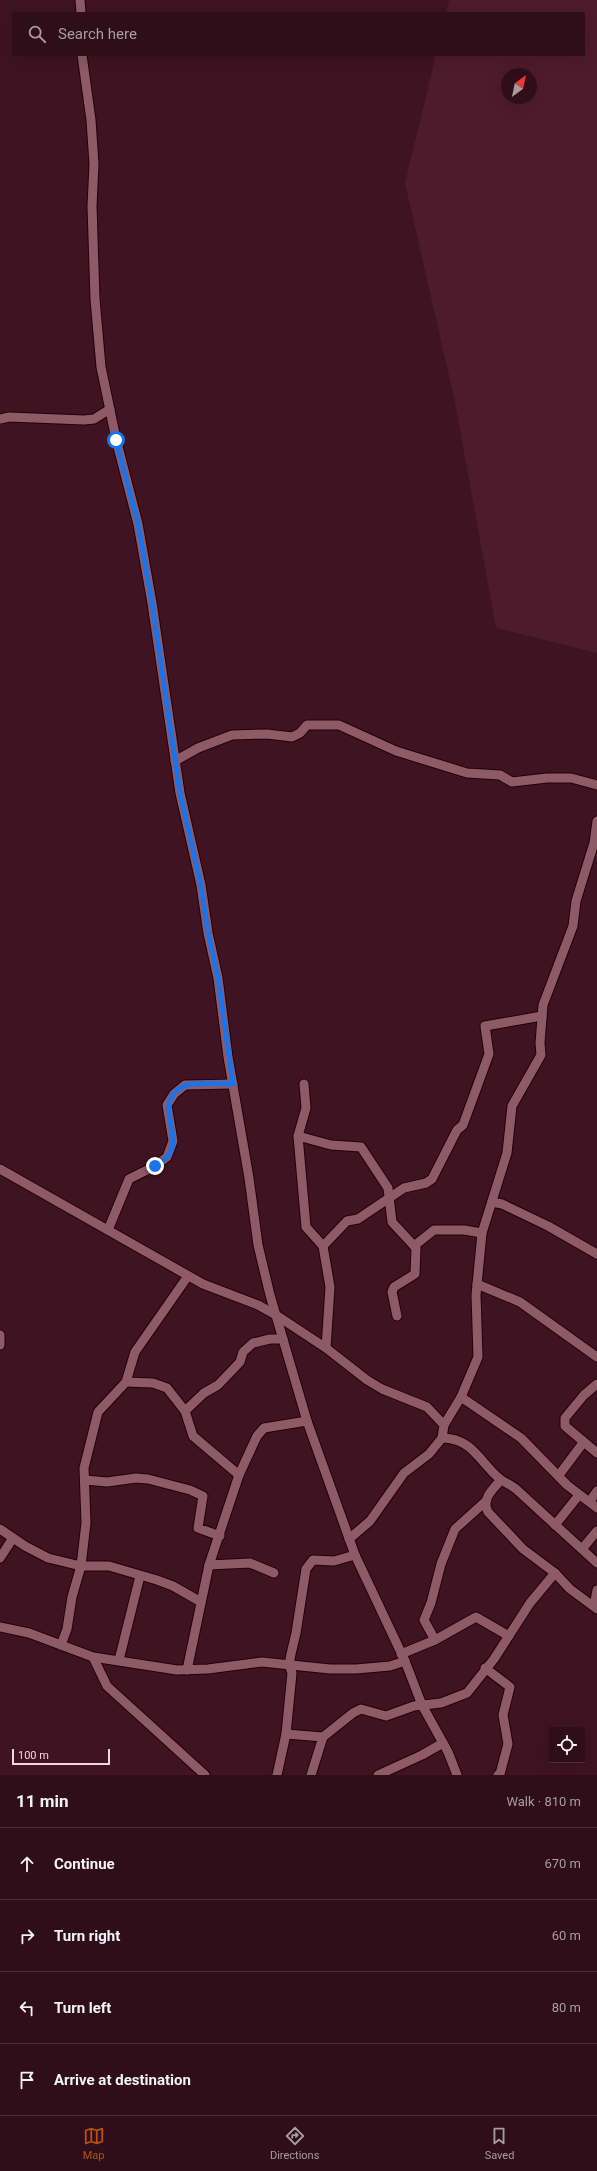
<!DOCTYPE html>
<meta charset="utf-8">
<style>
:root{--surface:#2f0e19;--page:#3b1c26;--text:#f1f3f6;--muted:#a79ca2;--line:#4a2e38;--accent:#b45309}
body{margin:0;font-family:Roboto,sans-serif;background:var(--page);color:var(--text)}
.controls{position:absolute;right:12px;bottom:12px;display:grid;overflow:hidden;border-radius:0px;box-shadow:0 4px 16px #0002}
.controls button{width:36px;height:36px;display:grid;place-items:center;padding:0;border:0;border-bottom:1px solid var(--line);background:var(--surface);color:var(--text);font:20px sans-serif}
.compass{position:absolute;left:501px;top:68px;width:36px;height:36px;border-radius:50%;background:var(--surface);box-shadow:0 4px 16px #0002;rotate:33deg}
.scale{position:absolute;left:12px;bottom:10px;width:98px;box-sizing:border-box;padding-left:4px;border:2px solid #f5d6dd;border-top:0;font-size:11px;line-height:14px;white-space:nowrap;color:#f5d6dd;-webkit-text-stroke:3px #3f1321;paint-order:stroke}
.stop{position:absolute;width:12px;height:12px;margin:-9px;border:3px solid #1a73e8;border-radius:50%;background:#fff}
.stop.end{background:#1a73e8;border-color:#fff;box-shadow:0 1px 4px #0008}
.list{margin:0;padding:0;list-style:none}
h2{display:flex;justify-content:space-between;align-items:center;height:52px;margin:0;padding:0 16px;font-size:17px}
h2 small{font-size:13px;font-weight:400;color:var(--muted)}
.list li{display:grid;grid-template-columns:26px 1fr auto;gap:12px;align-items:center;box-sizing:border-box;height:72px;padding:0 16px;border-top:1px solid var(--line)}
.list b{display:block;font-size:15px;white-space:nowrap}
.list em{font-size:13px;font-style:normal;color:var(--muted)}
.icon{flex:none;width:22px;height:22px;fill:none;stroke:currentColor;stroke-width:2;stroke-linecap:round;stroke-linejoin:round}
.map{position:relative;flex:none;width:597px;height:1775px;overflow:hidden}
.search{position:absolute;background:var(--surface);box-shadow:0 4px 16px #0002;left:12px;right:12px;top:12px;height:44px;display:flex;align-items:center;gap:10px;box-sizing:border-box;padding:0 14px;border-radius:0px;color:var(--muted);font-size:15px}
.sheet{height:340px;background:var(--surface)}
nav{display:flex;justify-content:space-around;align-items:center;box-sizing:border-box;height:56px;border-top:1px solid var(--line);background:var(--surface);font-size:11px;color:var(--muted)}
nav a{display:grid;justify-items:center;gap:2px}
nav .on{color:var(--accent)}
.map>svg:first-child{display:block}
.built{fill:#4e1b2c;fill-rule:evenodd}
.lines{fill:none;stroke-linecap:round;stroke-linejoin:round}
.minor-casing{stroke:#23000b;stroke-width:11}
.minor{stroke:#8e5a67;stroke-width:9}
.route{stroke:#1a73e8;stroke-width:5}
</style>
<div class="map">
<svg width="597" height="1775" viewBox="0 0 597 1775">
<rect width="100%" height="100%" fill="#3f1321"/>
<path class="built" d="M449 0H597V653L496 628 455 402 405 183 436 55H584V13H446ZM507 74H531V98H507Z"/>
<g class="lines">
<g class="minor-casing">
<g id="minor">
<polyline points="80,0 81,13"/>
<polyline points="82,55 91,120 94,164 92,206 95,299 101,367 116,439 138,524 152,603 180,793 201,885 208,933 218,978 228,1057 249,1178 258,1245 270,1295 307,1421 355,1555 405,1661 422,1705 448,1752 457,1775"/>
<polyline points="0,419 9,417 84,420 94,419 110,409"/>
<polyline points="175,761 198,748 232,735 267,734 292,737 300,733 307,725 339,725 396,751 467,773 500,775 512,782 547,778 571,778 597,785"/>
<polyline points="304,1084 306,1108 298,1136 306,1227 323,1246"/>
<polyline points="298,1136 331,1145 361,1147 388,1188 392,1222 416,1248 415,1274 394,1287 392,1292 397,1316"/>
<path d="M0 1169 203 1284 258 1305 276 1315 326 1348 367 1380 382 1389 427 1407 444 1425 442 1438C473 1438 480 1463 500 1479 504 1482 511 1485 516 1489L597 1563"/>
<polyline points="492,1202 502,1204 548,1226 597,1254"/>
<polyline points="108,1230 129,1179 155,1166 167,1157 173,1141 167,1105 174,1094 185,1085 233,1084"/>
<polyline points="414,1246 434,1230 464,1230 482,1233"/>
<polyline points="477,1284 520,1302 597,1357"/>
<polyline points="0,1335 0,1345"/>
<polyline points="326,1348 330,1287 323,1246 347,1221 358,1219 404,1188 426,1183 432,1179 457,1130 463,1125 489,1054 485,1026 542,1016"/>
<polyline points="126,1382 153,1383 167,1388 185,1411 193,1436 239,1475"/>
<polyline points="597,1384 584,1395 565,1418 565,1426 597,1453"/>
<polyline points="461,1397 478,1357 476,1295 482,1233 507,1153 512,1106 541,1055 540,1043 543,1005 573,926 576,901 594,843 597,821"/>
<polyline points="185,1411 204,1393 218,1385 240,1362 243,1352 253,1343 270,1339 283,1339"/>
<polyline points="444,1425 461,1397 521,1438 567,1485 597,1508"/>
<polyline points="559,1475 583,1443"/>
<polyline points="85,1480 107,1482 136,1478 148,1479 190,1490 203,1496 198,1528 220,1536"/>
<path d="M501 1480C493 1489 481 1499 488 1512L523 1549 555 1573 570 1589 597 1609"/>
<polyline points="590,1501 597,1491"/>
<polyline points="555,1525 579,1495"/>
<polyline points="0,1529 25,1546 48,1558 81,1566 109,1566 157,1580 173,1586 201,1602"/>
<polyline points="349,1539 370,1521 404,1473 429,1454 442,1438"/>
<polyline points="582,1549 597,1531"/>
<polyline points="0,1558 13,1538"/>
<polyline points="209,1565 250,1563 274,1573"/>
<polyline points="594,1606 597,1590"/>
<polyline points="0,1627 29,1633 93,1657 177,1670 208,1669 262,1662 330,1669 356,1669 390,1666 405,1661"/>
<polyline points="435,1640 476,1617 509,1636"/>
<polyline points="61,1645 67,1629 72,1597 81,1566 86,1523 84,1468 98,1412 126,1382 135,1352 188,1276"/>
<polyline points="401,1654 435,1640 424,1620 431,1603 441,1564 455,1529 486,1501"/>
<polyline points="93,1657 107,1686 205,1775"/>
<polyline points="119,1660 140,1576"/>
<polyline points="485,1668 510,1687 503,1715 508,1744 500,1774 498,1775"/>
<polyline points="187,1670 209,1565 239,1475 257,1436 264,1428 307,1421"/>
<polyline points="286,1734 323,1737 353,1713 361,1709 386,1716 414,1706 441,1703 467,1693 494,1659 530,1603 555,1573"/>
<polyline points="277,1775 286,1734 292,1673 289,1665 291,1654 296,1633 306,1569 313,1560 334,1561 355,1555"/>
<polyline points="311,1775 323,1737"/>
<polyline points="378,1775 422,1755 443,1743"/>
</g>
</g>
<use href="#minor" class="minor"/>
</g>
<g class="lines">
<path class="route" d="M116 440 138 524 152 603 180 793 201 886 208 933 218 978 233 1084C224 1084 191 1082 184 1086 150 1103 186 1135 167 1157 164 1161 158 1163 155 1166"/>
</g>
</svg>
<div class="controls">
<button><svg class="icon" aria-label="locate" viewBox="0 0 24 24"><circle cx="12" cy="12" r="6"/><path d="M12 2v4M12 18v4M2 12h4M18 12h4"/></svg></button>
</div>
<svg class="compass" viewBox="-18 -18 36 36"><path d="M0-13l5 13h-10z" fill="#e53935"/><path d="M0 13l5-13h-10z" fill="#a79ca2"/></svg>
<div class="scale">100 m</div>
<div class="stop" style="left:116px;top:440px"></div>
<div class="stop end" style="left:155px;top:1166px"></div>
<div class="search"><svg class="icon" aria-label="search" viewBox="0 0 24 24"><circle cx="10" cy="10" r="6"/><path d="M15 15l6 6"/></svg>Search here</div>
</div>
<section class="sheet">
<h2>11 min<small>Walk · 810 m</small></h2>
<ul class="list">
<li><svg class="icon" aria-label="ahead" viewBox="0 0 24 24"><path d="M12 20V5M6 11l6-6 6 6"/></svg><div><b>Continue</b></div><em>670 m</em></li>
<li><svg class="icon" aria-label="right" viewBox="0 0 24 24"><path d="M7 20v-9h11M14 6l5 5-5 5"/></svg><div><b>Turn right</b></div><em>60 m</em></li>
<li><svg class="icon" aria-label="left" viewBox="0 0 24 24"><path d="M17 20v-9H6M10 6l-5 5 5 5"/></svg><div><b>Turn left</b></div><em>80 m</em></li>
<li><svg class="icon" aria-label="arrive" viewBox="0 0 24 24"><path d="M6 21V4h12l-3 4 3 4H6"/></svg><div><b>Arrive at destination</b></div></li>
</ul>
</section>
<nav>
<a class="on"><svg class="icon" aria-label="map" viewBox="0 0 24 24"><path d="M3 6l6-2 6 2 6-2v14l-6 2-6-2-6 2zM9 4v14M15 6v14"/></svg>Map</a>
<a><svg class="icon" aria-label="directions" viewBox="0 0 24 24"><path d="M12 3l9 9-9 9-9-9zM9 14v-3h6M13 9l2 2-2 2"/></svg>Directions</a>
<a><svg class="icon" aria-label="saved" viewBox="0 0 24 24"><path d="M7 4h10v16l-5-4-5 4z"/></svg>Saved</a>
</nav>
